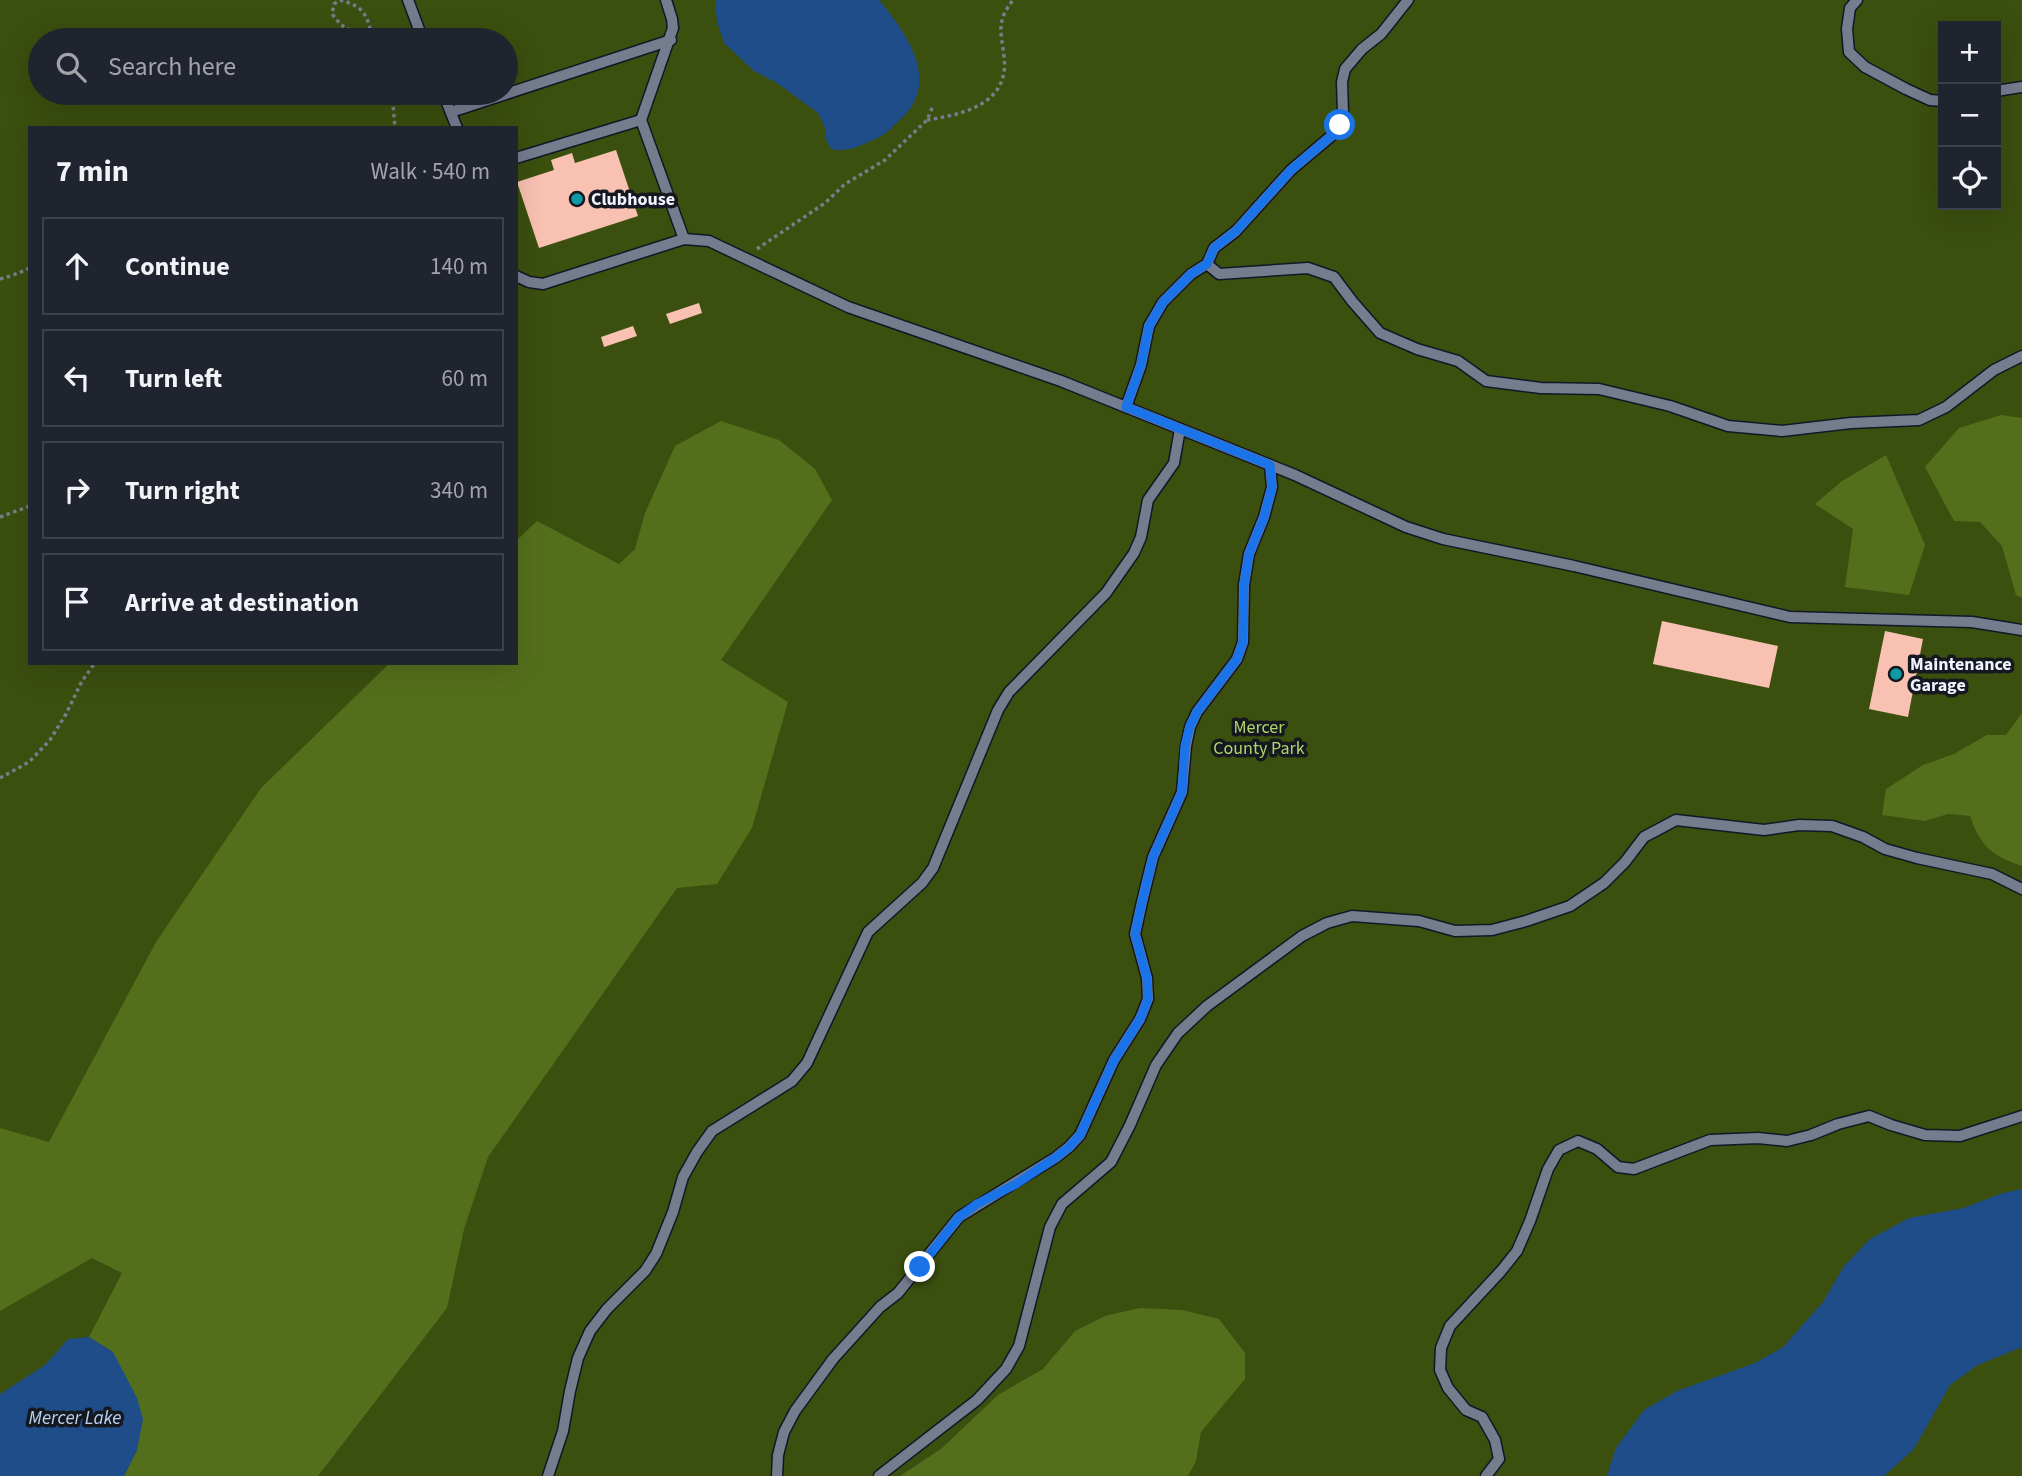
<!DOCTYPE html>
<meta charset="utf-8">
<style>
:root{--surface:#20242f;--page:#2d303b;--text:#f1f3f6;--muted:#a2a4aa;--line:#3d414b}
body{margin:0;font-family:"Source Sans 3",sans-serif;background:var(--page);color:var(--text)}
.controls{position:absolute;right:21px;top:21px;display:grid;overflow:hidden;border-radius:0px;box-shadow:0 7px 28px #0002}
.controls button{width:63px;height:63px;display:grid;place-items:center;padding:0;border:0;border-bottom:2px solid var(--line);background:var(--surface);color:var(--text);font:35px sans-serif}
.stop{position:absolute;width:21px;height:21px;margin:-16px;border:5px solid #1a73e8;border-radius:50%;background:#fff}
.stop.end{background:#1a73e8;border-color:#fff;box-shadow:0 2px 7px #0008}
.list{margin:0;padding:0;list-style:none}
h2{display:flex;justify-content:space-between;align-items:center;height:91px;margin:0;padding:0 28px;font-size:30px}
h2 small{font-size:23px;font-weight:400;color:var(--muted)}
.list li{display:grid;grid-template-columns:46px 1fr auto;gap:21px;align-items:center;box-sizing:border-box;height:98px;margin:0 14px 14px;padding:0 14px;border:2px solid var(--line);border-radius:0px}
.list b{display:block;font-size:26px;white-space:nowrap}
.list em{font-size:23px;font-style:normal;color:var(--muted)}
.icon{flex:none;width:38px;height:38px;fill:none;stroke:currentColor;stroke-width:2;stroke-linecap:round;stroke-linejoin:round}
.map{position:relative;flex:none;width:2022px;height:1476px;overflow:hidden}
.search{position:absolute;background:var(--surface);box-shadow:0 7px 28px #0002;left:28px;top:28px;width:490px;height:77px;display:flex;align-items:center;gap:18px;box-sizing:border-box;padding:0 24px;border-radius:38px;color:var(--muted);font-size:26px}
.panel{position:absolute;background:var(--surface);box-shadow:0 7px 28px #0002;left:28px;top:126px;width:490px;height:539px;border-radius:0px}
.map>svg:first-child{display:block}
.green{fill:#3b4f0f;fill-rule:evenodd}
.forest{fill:#546f1c}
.water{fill:#1f4d89}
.building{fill:#f8c1b2}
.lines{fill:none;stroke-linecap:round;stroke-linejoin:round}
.service-casing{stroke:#121726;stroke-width:13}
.path{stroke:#787d8b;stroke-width:3.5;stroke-dasharray:3.5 3.5;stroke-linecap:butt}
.service{stroke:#757c8e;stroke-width:10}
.route{stroke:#1a73e8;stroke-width:9}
.culture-dot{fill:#0f9aa8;stroke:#15181f;stroke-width:2.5}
.labels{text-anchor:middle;stroke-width:7;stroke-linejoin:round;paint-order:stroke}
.poi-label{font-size:18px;font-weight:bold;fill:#f0f4ff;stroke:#15181f;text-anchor:start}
.park-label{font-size:18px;fill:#afd66b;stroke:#15181f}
.water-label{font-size:19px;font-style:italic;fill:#bad4f7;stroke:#15181f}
</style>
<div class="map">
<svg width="2022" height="1476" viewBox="0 0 2022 1476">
<rect width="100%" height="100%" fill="#2a303f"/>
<path class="green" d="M0 0H2022V1476H0ZM1943 26H1996V205H1943ZM40 40H506V93H40ZM30 128H516V663H30Z"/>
<g class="forest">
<polygon points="2001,415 2022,418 2022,598 2016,595 2002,546 1980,522 1954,521 1925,467 1959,428"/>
<polygon points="721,421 779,440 815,469 832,500 721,660 788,702 752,828 717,884 677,888 488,1157 464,1229 447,1308 318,1476 124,1476 137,1450 113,1352 89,1337 122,1273 92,1258 0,1311 0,1128 49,1142 156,942 261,788 390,663 516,663 516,541 537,521 619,564 635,549 645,513 675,446"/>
<polygon points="1886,455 1925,545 1909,595 1845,587 1853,529 1815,504 1842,481"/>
<path d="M2022 713V866C1991 855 1981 847 1970 816L1948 814 1925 821 1882 815 1886 789 1923 765 1954 754 1987 735H2006Z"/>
<polygon points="1140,1308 1182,1310 1219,1319 1245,1353 1245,1379 1201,1432 1196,1461 1188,1476 900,1476 941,1449 998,1395 1043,1369 1075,1331 1105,1316"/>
</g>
<g class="water">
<path d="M715 0H879C906 33 941 80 902 118 894 125 887 134 877 138 862 145 848 153 831 149L825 138V128L818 113 777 83 754 71 724 43 717 22Z"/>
<polygon points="2022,1189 2022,1347 1978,1365 1950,1385 1914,1449 1884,1476 1607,1476 1616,1448 1644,1410 1677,1391 1755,1363 1783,1347 1823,1302 1844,1266 1870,1239 1909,1218 1963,1208 2003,1193"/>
<polygon points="89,1337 113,1352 137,1398 143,1419 137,1450 124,1476 0,1476 0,1394 45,1365 68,1339"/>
</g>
<g class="building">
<polygon points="616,150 638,216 539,248 517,182 554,170 551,160 572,153 575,163"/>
<polygon points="699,303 702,313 670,324 666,314"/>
<polygon points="633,326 637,336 604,347 601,337"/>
<polygon points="1662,621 1778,646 1769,688 1653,664"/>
<polygon points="1885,631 1923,639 1908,717 1869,709"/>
</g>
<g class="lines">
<g class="service-casing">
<g id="service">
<polyline points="408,0 423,40"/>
<polyline points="666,0 672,19 673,28 641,120 684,239"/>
<polyline points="1857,0 1850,8 1847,29 1849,52 1865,67 1906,89 1930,100 1943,101"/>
<polyline points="1996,91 2022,87"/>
<polyline points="443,93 457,128"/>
<polyline points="451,112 671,40"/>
<polyline points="516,158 641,120"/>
<polyline points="1207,264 1214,248 1236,231 1291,170 1336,132 1343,113 1342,82 1345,69 1362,49 1381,34 1408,0"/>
<polyline points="516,276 529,282 543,284 684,239 709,241 848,307 1061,381 1295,475 1406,527 1443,539 1574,566 1790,617 1972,622 2022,630"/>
<polyline points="1126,407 1141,365 1149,326 1163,302 1191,274 1207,264 1219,274 1308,268 1334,277 1352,301 1380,333 1417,349 1458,361 1486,381 1541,388 1599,389 1670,406 1728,426 1782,431 1851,423 1919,420 1946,407 1994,370 2022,356"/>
<polyline points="548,1476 563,1431 570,1391 578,1358 590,1331 607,1309 645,1271 656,1254 673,1212 683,1177 697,1152 712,1131 792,1081 807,1063 868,932 922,883 933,868 998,710 1009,692 1106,593 1134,553 1141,537 1148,500 1174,463 1180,429"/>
<polyline points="777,1476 778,1455 784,1432 795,1411 833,1359 880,1307 898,1293 959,1217 1055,1158 1069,1147 1080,1135 1114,1060 1140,1019 1148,999 1147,978 1135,934 1142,902 1153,857 1182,792 1186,746 1190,727 1197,712 1237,659 1243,642 1244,585 1249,554 1264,517 1272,487 1270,465"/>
<polyline points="879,1476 977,1400 1006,1369 1019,1346 1050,1227 1062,1204 1111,1162 1130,1125 1156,1065 1178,1033 1207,1006 1302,936 1327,923 1352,916 1419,921 1455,931 1492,930 1526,921 1570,906 1604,883 1625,862 1644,837 1676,820 1764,830 1799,825 1832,826 1863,837 1885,849 1917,858 1992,874 2022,889"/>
<polyline points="1486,1476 1499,1459 1495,1440 1482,1417 1466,1410 1448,1388 1440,1370 1441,1348 1450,1326 1501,1271 1517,1251 1530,1221 1548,1169 1559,1150 1578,1141 1597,1149 1618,1167 1634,1169 1710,1140 1758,1138 1787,1141 1811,1135 1838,1124 1869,1116 1891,1125 1925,1135 1960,1136 2022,1116"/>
</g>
</g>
<g class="path">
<path d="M369 40 341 25 332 14 334 4 340 0C366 7 367 16 373 40"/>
<polyline points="392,93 395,128"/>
<path d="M927 120C964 114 1010 104 1004 56 1001 31 996 22 1013 0"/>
<polyline points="757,249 825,203 845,184 885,160 927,120 933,106"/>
<polyline points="0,279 11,276 30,268"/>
<polyline points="0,517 30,506"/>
<polyline points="0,778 29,762 50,740 66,714 82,681 95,663"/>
</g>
<use href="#service" class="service"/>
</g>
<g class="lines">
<polyline class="route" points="920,1267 959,1217 977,1204 1016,1184 1055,1158 1069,1147 1080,1135 1114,1060 1140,1019 1148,999 1147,978 1135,934 1142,902 1153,857 1182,792 1185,746 1190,726 1197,712 1237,659 1243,642 1244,585 1249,554 1264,517 1272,487 1270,465 1126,407 1141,365 1149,326 1163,302 1191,274 1207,264 1214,248 1236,231 1291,170 1336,132 1340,125"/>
</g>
<g class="culture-dot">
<circle cx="577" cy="199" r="7"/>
<circle cx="1896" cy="674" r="7"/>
</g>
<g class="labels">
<g class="poi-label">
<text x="591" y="205">Clubhouse</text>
<text x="1910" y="670">Maintenance<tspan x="1910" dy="21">Garage</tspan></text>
</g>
<g class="park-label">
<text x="1259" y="733">Mercer<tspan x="1259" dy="21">County Park</tspan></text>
</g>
<g class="water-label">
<text x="75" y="1424">Mercer Lake</text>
</g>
</g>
</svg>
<div class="controls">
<button>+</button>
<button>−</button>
<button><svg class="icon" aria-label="locate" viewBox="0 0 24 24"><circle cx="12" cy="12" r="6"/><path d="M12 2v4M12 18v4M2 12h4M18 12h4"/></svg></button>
</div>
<div class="stop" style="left:1340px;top:125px"></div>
<div class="stop end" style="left:920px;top:1267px"></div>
<div class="search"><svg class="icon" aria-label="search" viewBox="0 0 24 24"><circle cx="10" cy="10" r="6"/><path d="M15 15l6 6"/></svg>Search here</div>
<section class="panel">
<h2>7 min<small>Walk · 540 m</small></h2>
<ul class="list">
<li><svg class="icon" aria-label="ahead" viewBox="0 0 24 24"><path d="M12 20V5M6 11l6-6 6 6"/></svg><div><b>Continue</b></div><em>140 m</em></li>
<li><svg class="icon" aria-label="left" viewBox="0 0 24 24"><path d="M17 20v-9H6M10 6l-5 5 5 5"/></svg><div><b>Turn left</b></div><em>60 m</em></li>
<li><svg class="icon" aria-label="right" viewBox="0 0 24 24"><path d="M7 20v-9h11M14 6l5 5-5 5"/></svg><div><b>Turn right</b></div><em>340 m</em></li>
<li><svg class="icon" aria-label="arrive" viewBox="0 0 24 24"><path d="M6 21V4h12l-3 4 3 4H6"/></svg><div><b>Arrive at destination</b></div></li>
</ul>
</section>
</div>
